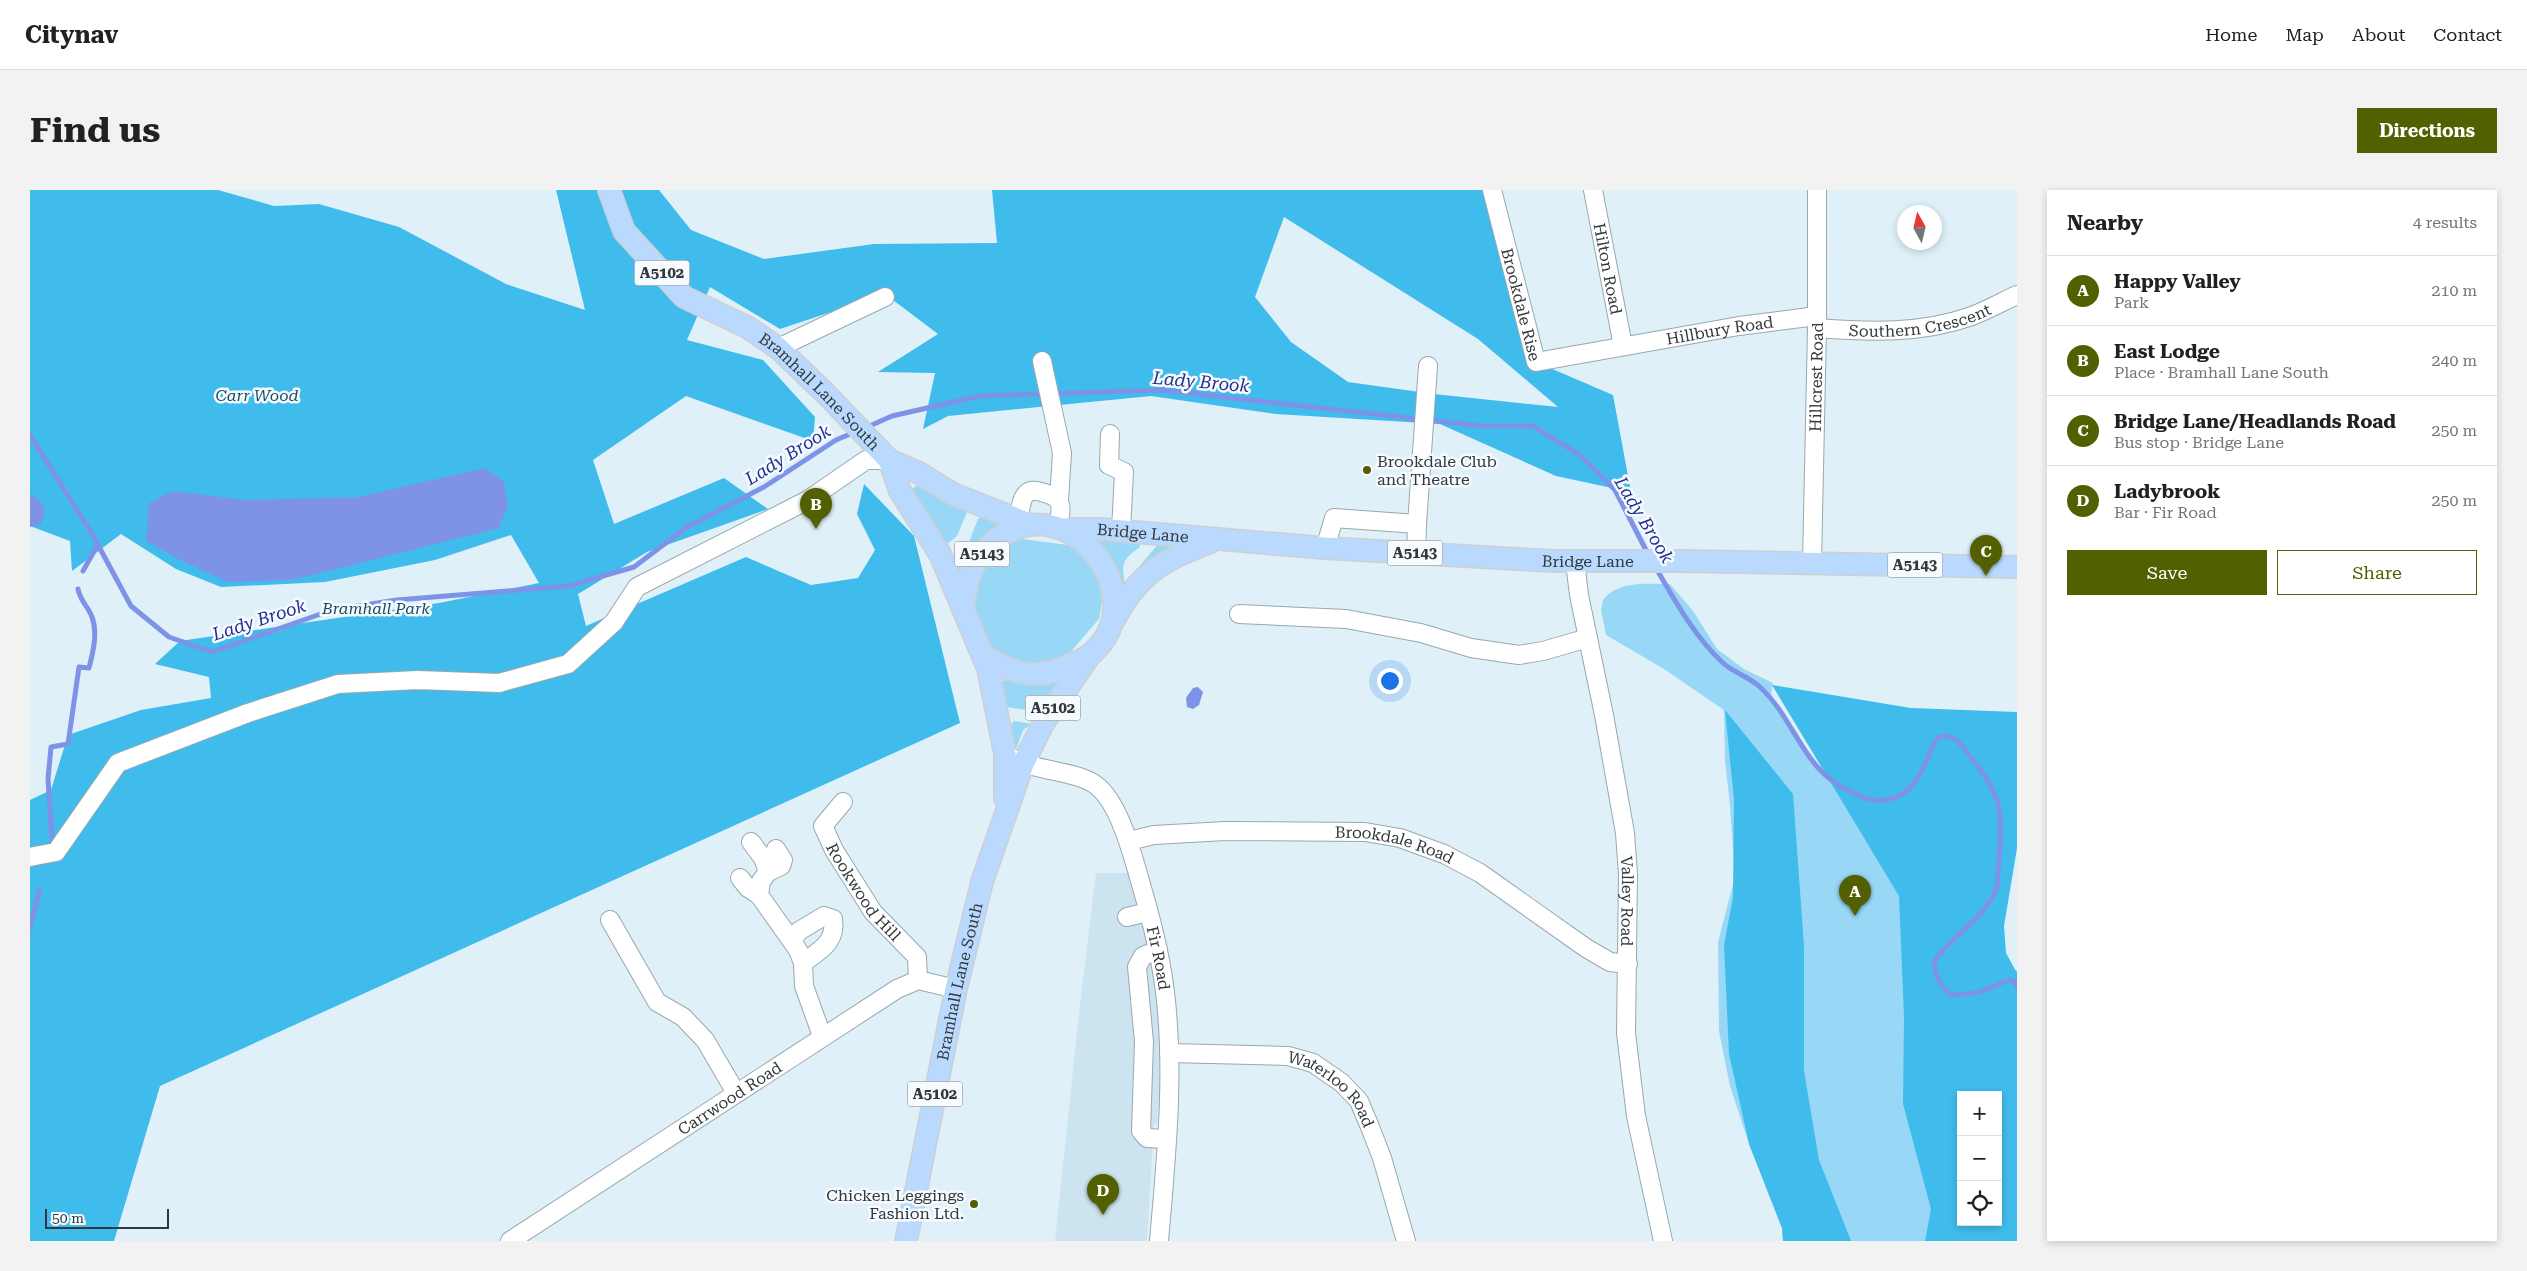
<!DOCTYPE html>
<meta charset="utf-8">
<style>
:root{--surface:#fff;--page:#f2f2f2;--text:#202124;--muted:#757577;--line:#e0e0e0;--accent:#526001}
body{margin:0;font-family:"Roboto Serif",serif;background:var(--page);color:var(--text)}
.controls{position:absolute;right:15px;bottom:15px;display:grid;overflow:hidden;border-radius:0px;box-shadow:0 2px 8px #0003}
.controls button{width:45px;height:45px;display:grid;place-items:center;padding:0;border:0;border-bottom:1px solid var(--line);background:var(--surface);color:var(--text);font:25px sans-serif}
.compass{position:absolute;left:1867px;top:15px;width:45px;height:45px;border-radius:50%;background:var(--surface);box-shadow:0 2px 8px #0003;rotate:352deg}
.scale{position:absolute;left:15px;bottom:12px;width:124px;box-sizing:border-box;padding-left:5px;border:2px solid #32383b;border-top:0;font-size:14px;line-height:18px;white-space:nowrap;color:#32383b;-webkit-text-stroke:4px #f5fbff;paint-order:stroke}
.you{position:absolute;left:1359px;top:490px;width:18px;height:18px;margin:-12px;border:4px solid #fff;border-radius:50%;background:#1a73e8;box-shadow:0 0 0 8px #1a73e833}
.badge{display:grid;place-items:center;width:32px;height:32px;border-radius:50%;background:var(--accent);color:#fff;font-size:16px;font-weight:700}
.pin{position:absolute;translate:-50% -41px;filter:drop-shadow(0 1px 2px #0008)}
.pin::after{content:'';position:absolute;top:26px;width:18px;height:15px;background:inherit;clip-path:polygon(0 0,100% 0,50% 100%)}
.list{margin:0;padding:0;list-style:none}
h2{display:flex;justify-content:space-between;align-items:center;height:65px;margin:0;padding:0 20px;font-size:21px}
h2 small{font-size:16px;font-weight:400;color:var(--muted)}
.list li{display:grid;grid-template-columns:32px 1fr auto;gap:15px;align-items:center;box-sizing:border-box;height:70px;padding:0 20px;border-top:1px solid var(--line)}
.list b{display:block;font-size:19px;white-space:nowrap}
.list p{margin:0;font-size:16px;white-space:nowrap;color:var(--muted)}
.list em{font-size:16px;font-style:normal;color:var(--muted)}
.actions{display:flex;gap:10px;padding:15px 20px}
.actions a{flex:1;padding:11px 0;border:1px solid var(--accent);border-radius:0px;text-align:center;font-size:18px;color:var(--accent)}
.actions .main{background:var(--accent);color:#fff}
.icon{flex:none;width:28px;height:28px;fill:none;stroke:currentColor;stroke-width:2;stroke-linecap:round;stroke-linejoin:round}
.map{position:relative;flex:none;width:1987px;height:1051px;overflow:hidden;border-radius:0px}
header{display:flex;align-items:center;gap:30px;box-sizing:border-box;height:70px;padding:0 25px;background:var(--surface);border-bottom:1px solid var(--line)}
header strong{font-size:24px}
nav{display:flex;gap:28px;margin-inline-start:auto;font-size:18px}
.intro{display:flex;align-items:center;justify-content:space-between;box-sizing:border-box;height:120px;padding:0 30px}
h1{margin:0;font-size:35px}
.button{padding:12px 22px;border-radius:0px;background:var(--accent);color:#fff;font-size:18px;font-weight:700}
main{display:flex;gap:30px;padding:0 30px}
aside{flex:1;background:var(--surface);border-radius:0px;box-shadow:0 2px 8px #0003}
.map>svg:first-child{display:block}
.built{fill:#cce4f0}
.green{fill:#98d8f6;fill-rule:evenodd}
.forest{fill:#3fbcec;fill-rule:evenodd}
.water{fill:#7e93e7}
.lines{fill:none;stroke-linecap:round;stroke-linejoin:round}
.stream{stroke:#7e93e7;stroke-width:5}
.minor-casing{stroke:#98a8af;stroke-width:20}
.major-casing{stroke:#cecfd0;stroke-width:24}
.minor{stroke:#fff;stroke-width:18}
.major{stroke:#b9dafe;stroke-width:21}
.poi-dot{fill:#526001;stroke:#f5fbff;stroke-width:2}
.labels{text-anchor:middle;stroke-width:5;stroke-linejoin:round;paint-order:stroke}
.shield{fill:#f5fbff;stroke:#6c7276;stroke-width:1}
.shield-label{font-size:15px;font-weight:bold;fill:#32383b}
.street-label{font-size:16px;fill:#32383b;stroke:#f5fbff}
.park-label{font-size:16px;font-style:italic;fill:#194c60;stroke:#f5fbff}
.poi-label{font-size:16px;fill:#32383b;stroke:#f5fbff;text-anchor:start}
.water-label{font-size:18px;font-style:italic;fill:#272e8f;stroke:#f5fbff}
</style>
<header>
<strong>Citynav</strong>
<nav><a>Home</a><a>Map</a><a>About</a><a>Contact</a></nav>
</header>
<div class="intro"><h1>Find us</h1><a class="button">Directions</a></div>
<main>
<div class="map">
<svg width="1987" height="1051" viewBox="0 0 1987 1051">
<rect width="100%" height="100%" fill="#dff0f8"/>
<polygon class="built" points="1066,683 1099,683 1110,715 1124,783 1129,833 1130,894 1127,934 1124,935 1117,1051 1025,1051 1050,815"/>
<g class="green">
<polygon points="889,293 905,305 937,322 927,346 917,354 879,302"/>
<polygon points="952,326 972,334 972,336 946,353 928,382 921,371 936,360 948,329"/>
<polygon points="992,349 1038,355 1053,364 1070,393 1072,413 1069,429 1037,466 1001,479 959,458 945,426 942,412 943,389 963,360"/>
<path d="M1069 350 1110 352V357C1093 369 1091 373 1095 393L1092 396 1067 352Z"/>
<path d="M1129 352 1147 354 1109 380C1108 375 1124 361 1129 352Z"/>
<path d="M1640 394 1663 421 1687 459 1714 479 1743 493 1741 505 1787 574 1946 736 1983 780H1987V1051H1753L1752 1038 1719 954 1700 896 1689 841 1688 752 1705 687 1700 616 1695 570 1694 520 1634 479 1576 445 1571 420 1573 410C1588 390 1618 394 1640 394ZM1931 905H1968V1032H1931Z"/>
<polygon points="974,490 1006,495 1031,490 1010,522 977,517 971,493"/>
<polygon points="984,531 1002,534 993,540 987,557 983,561 979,536"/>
</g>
<g class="forest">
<path d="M0 0H188L244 16 289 14 369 37 476 94 555 120 526 0H629L661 40 734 69 844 54 967 53 962 0H1462L1506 172 1583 205 1601 302 1526 286 1410 234 1246 224 1121 206 918 226 893 239 905 183 848 182 908 144 855 104 750 139 680 97 657 150 733 170 785 227 783 251 656 206 563 270 584 334 694 288 738 319 617 362 548 404 556 436 716 367 781 395 828 388 845 360 827 324 834 294 884 346 930 533 130 896 84 1051H0V610L21 600 38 545 111 520 181 508 179 487 125 474 150 451 409 413 509 393 481 345 405 370 295 392 191 397 146 379 91 344 42 381 40 351 0 336ZM1254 27 1448 149 1528 217 1404 204 1318 192 1261 152 1225 107Z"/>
<path d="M1742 495 1881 518 1987 522V658L1974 736 1976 763 1987 783V1051H1895L1901 1019 1873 914 1874 826 1869 706ZM1931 905H1968V1032H1931Z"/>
<polygon points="1695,520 1763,604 1774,756 1774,881 1789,970 1821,1051 1753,1051 1752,1038 1719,954 1699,864 1694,755 1703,707 1704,610"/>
</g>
<g class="water">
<polygon points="454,278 474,291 478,315 469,338 262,390 198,392 152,371 116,351 119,313 142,301 214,310 329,307"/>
<polygon points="0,305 11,311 15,323 11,334 0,337"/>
<polygon points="1168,497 1173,502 1169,515 1163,519 1157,517 1156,508 1163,498"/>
</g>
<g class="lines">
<g class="stream">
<polyline points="835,238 862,226 950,206 1131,200 1452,236 1503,236 1551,266 1585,300 1619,366"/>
<polyline points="0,245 61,342 101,416 139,447 182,462 302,420 367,410 538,396 604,377 657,337 734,297 806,250 825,242"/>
<path d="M1626 378C1645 411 1665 447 1693 473 1704 483 1720 487 1731 498 1767 532 1773 583 1824 603 1829 605 1836 609 1841 610 1876 614 1889 590 1900 563 1902 557 1904 550 1910 547 1921 543 1929 552 1935 560 1948 576 1965 597 1969 618 1973 643 1968 672 1967 697 1958 721 1937 736 1920 753 1915 759 1908 764 1905 771 1902 784 1912 797 1921 805L1947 803 1979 790 1985 792 1987 797"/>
<polyline points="53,381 67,356"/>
<path d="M22 648 18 589 21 557 38 554 49 477 59 478C63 462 68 443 62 427 58 416 50 411 48 399"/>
<polyline points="0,738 10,699"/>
</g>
<g class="minor-casing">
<g id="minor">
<path id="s1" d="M1462 0 1506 172 1709 136 1787 126"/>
<path id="s2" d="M1563 0 1593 156"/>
<path id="s3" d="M1787 138C1840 142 1891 144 1942 126 1957 120 1972 112 1987 105"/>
<polyline points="748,158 855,107"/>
<polyline points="1012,171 1032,263 1029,310"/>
<polyline points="1080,244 1079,275 1094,282 1091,341"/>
<path d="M988 330C990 322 991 309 996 304 1001 299 1006 301 1011 302 1036 308 1031 317 1028 338"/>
<polyline points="1387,334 1398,176"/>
<polyline points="1295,358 1304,328 1387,334 1386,363"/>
<path id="s4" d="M1545 372 1549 405 1574 525 1595 643 1598 685 1596 843 1606 926 1633 1051"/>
<path id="s5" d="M1782 373 1787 138V0"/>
<polyline points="1209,424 1316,429 1391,443 1441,458 1489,465 1513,461 1558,448"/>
<path id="s6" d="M982 568C1006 582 1047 580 1067 596 1087 612 1099 653 1106 677 1118 718 1130 760 1135 802 1145 884 1136 969 1129 1051"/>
<path id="s7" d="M813 612 793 636 804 660 843 722 887 767 888 790"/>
<path id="s8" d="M1099 651 1124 645 1195 641 1335 642 1370 648 1414 664 1450 683 1556 758 1580 772 1598 774"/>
<polyline points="721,652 733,668 738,682 731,691 729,705 768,760 773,773 774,796 792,846"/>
<polyline points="0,667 26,662 88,573 218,523 308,494 388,490 469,493 538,474 584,432 607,397 778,310 836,270 859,270"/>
<polyline points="738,682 751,676 753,670 746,659"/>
<polyline points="710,688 718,698 729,705"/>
<polyline points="1097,727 1118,722"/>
<polyline points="580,730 627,812 653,827 675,850 706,903"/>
<path d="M762 751 769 741 794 726 803 729C807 752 789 761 773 773"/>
<polyline points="1128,760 1113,766 1107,777 1114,852 1111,941 1117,948 1136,949"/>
<path id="s9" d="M1139 863 1258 866 1283 873 1312 893 1329 911 1340 937 1352 968 1376 1051"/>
<path id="s10" d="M480 1051 867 799 888 790 926 799"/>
</g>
</g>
<g class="major-casing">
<g id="major">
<path id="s11" d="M579 0 594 41 654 107 717 137 748 158 795 203 859 270 889 283 923 304 999 334"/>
<polyline points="859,270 870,301 910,364 958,479 975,564 975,608"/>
<path id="s12" d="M1035 339H1069L1295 358 1522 371H1650L1987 377"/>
<path d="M933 417C935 407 936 396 939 387 944 371 956 358 969 348 1041 296 1126 409 1061 464 1054 469 1045 473 1037 476 1008 491 977 483 953 464"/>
<path d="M1084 430C1108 384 1134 369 1181 352"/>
<path id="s13" d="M876 1051 926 799 952 692 993 574 1014 532 1060 465"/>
</g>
</g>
<use href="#minor" class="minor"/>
<use href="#major" class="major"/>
</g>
<g class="poi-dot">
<circle cx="1337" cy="280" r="5"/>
<circle cx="944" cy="1014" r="5"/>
</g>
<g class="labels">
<g class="shield">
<rect x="604.5" y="70.5" width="55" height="25" rx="4"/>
<rect x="1357.5" y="350.5" width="55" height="25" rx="4"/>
<rect x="924.5" y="351.5" width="55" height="25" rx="4"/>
<rect x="1857.5" y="362.5" width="55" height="25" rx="4"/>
<rect x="995.5" y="505.5" width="55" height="25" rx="4"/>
<rect x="877.5" y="891.5" width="55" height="25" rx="4"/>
</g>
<g class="shield-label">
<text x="632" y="88">A5102</text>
<text x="1385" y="368">A5143</text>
<text x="952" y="369">A5143</text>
<text x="1885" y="380">A5143</text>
<text x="1023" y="523">A5102</text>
<text x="905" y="909">A5102</text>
</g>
<g class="street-label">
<text dy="6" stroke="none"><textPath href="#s2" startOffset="80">Hilton Road</textPath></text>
<text dy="6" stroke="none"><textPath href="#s1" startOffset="118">Brookdale Rise</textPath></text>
<text dy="6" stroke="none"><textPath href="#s3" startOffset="104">Southern Crescent</textPath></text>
<text dy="6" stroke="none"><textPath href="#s1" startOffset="364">Hillbury Road</textPath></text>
<text dy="6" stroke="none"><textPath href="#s5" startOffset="186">Hillcrest Road</textPath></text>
<text dy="6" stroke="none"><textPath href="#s11" startOffset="300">Bramhall Lane South</textPath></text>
<text dy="6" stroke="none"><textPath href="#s12" startOffset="78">Bridge Lane</textPath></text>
<text dy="6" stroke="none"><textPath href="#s12" startOffset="524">Bridge Lane</textPath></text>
<text dy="6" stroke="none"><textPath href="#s8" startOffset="268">Brookdale Road</textPath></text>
<text dy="6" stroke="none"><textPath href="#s7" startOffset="109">Rookwood Hill</textPath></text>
<text dy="6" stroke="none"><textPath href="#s4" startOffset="344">Valley Road</textPath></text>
<text dy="6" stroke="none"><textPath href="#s6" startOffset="275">Fir Road</textPath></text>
<text dy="6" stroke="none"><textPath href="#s13" startOffset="265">Bramhall Lane South</textPath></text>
<text dy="6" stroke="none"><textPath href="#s9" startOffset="176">Waterloo Road</textPath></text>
<text dy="6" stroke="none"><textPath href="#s10" startOffset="262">Carrwood Road</textPath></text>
</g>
<g class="park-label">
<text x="227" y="211">Carr Wood</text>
<text x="346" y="424">Bramhall Park</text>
</g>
<g class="poi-label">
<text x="1347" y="277">Brookdale Club<tspan x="1347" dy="18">and Theatre</tspan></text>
<text x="934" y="1011" text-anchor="end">Chicken Leggings<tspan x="934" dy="18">Fashion Ltd.</tspan></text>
</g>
<g class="water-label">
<text transform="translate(1171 192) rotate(5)" y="6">Lady Brook</text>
<text transform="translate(758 265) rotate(-32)" y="6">Lady Brook</text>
<text transform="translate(1614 330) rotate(59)" y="6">Lady Brook</text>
<text transform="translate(229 430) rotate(-18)" y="6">Lady Brook</text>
</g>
</g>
</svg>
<div class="controls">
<button>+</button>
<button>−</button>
<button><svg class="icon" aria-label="locate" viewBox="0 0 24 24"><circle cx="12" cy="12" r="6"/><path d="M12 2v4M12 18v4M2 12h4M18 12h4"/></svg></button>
</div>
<svg class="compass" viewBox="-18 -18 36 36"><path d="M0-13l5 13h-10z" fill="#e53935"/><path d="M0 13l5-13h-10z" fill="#757577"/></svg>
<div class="scale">50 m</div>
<div class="you"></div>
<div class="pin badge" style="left:1825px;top:726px">A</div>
<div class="pin badge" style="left:786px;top:339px">B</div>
<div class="pin badge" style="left:1956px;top:386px">C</div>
<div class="pin badge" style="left:1073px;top:1025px">D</div>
</div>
<aside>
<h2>Nearby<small>4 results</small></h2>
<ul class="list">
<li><span class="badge">A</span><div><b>Happy Valley</b><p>Park</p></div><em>210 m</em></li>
<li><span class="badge">B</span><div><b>East Lodge</b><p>Place · Bramhall Lane South</p></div><em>240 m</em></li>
<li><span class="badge">C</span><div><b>Bridge Lane/Headlands Road</b><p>Bus stop · Bridge Lane</p></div><em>250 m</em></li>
<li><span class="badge">D</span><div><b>Ladybrook</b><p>Bar · Fir Road</p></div><em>250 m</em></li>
</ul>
<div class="actions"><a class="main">Save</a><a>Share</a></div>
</aside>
</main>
